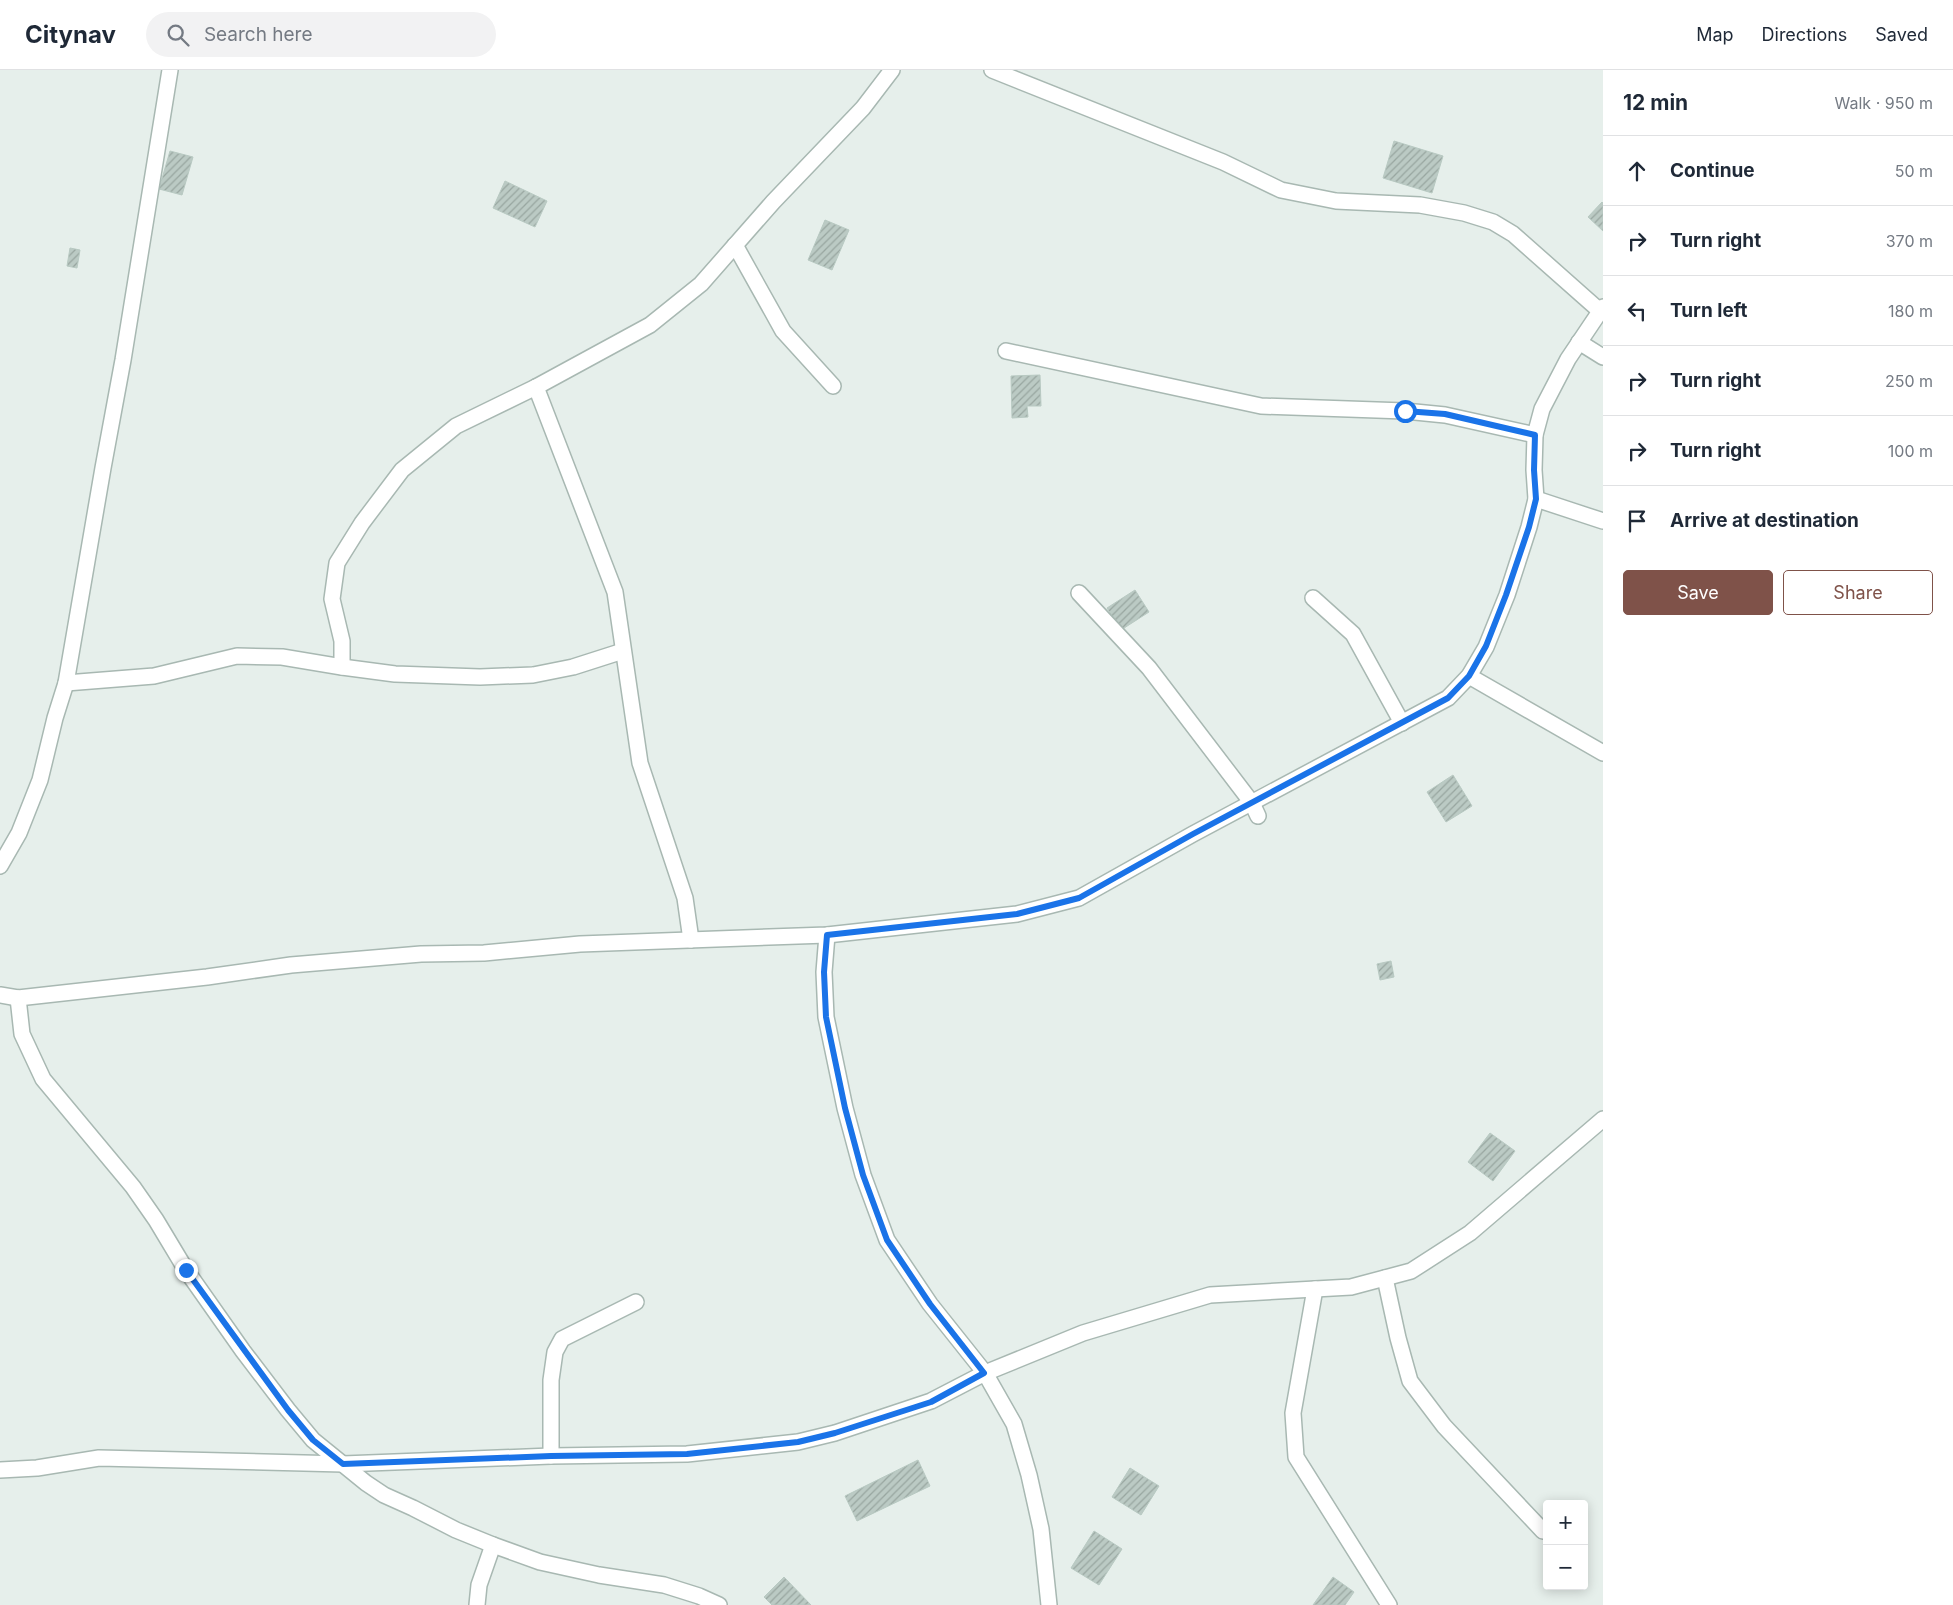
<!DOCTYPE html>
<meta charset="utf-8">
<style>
:root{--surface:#fff;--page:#f2f2f3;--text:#1f2937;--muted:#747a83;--line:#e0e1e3;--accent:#7f5249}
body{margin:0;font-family:Inter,sans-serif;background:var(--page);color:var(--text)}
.controls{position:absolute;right:15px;bottom:15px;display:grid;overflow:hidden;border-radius:5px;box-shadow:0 2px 12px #0003}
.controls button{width:45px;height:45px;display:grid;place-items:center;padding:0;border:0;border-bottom:1px solid var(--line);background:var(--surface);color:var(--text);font:25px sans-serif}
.stop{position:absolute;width:15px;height:15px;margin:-11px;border:4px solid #1a73e8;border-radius:50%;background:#fff}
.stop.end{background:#1a73e8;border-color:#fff;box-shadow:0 1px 5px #0008}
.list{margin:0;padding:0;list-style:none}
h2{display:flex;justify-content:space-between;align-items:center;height:65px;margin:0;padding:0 20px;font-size:21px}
h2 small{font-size:16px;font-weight:400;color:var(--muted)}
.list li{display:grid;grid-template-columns:32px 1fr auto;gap:15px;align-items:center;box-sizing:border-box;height:70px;padding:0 20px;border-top:1px solid var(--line)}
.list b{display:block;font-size:19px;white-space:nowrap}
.list em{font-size:16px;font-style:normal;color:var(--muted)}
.actions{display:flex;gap:10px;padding:15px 20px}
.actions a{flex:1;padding:11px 0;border:1px solid var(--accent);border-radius:5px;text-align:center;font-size:18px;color:var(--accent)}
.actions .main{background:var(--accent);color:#fff}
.icon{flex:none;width:28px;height:28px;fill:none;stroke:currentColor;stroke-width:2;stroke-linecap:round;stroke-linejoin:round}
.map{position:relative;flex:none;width:1603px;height:1535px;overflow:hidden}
header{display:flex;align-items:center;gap:30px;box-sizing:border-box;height:70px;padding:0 25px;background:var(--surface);border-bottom:1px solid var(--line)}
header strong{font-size:24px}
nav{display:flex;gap:28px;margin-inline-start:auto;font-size:18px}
.search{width:350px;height:45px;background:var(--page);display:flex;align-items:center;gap:12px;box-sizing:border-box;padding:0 18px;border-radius:28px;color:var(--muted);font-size:19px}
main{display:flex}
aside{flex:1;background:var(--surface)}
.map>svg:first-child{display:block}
.building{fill:url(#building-hatch);stroke:#b8c9c2}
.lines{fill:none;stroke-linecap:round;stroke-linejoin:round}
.minor-casing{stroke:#a8b8b2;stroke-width:18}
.minor{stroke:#fff;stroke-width:15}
.route{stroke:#1a73e8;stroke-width:6}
</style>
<header>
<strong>Citynav</strong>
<div class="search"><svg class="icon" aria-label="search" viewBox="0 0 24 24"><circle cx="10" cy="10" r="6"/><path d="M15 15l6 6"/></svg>Search here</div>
<nav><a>Map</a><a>Directions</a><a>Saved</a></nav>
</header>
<main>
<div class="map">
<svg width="1603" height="1535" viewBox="0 0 1603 1535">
<defs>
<pattern id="building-hatch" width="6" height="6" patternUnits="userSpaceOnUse" patternTransform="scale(1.25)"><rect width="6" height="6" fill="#bbcac4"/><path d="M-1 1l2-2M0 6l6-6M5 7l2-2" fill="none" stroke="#98a6a0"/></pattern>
</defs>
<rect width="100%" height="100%" fill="#e6efeb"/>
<g class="building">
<polygon points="1394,71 1443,86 1432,123 1383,108"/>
<polygon points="170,81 193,87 182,125 159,119"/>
<polygon points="505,111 547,131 535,157 493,138"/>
<polygon points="1602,132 1603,133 1603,161 1588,147"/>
<polygon points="825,150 849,160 832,200 808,190"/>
<polygon points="70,178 80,180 77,198 67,196"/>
<polygon points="1040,305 1041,336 1027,336 1028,347 1012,348 1011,306"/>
<polygon points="1135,520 1149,542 1121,560 1107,538"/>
<polygon points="1453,705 1472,736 1446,752 1427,722"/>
<polygon points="1391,891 1394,907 1380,910 1377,894"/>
<polygon points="1490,1063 1515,1081 1493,1111 1468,1092"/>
<polygon points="918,1390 930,1416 857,1451 845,1426"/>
<polygon points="1130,1398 1159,1416 1141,1445 1112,1427"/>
<polygon points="1094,1461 1122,1479 1099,1515 1071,1498"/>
<polygon points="784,1507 811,1535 772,1535 764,1527"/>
<polygon points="1333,1507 1354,1522 1345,1535 1313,1535"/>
</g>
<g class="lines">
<g class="minor-casing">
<g id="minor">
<polyline points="992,0 1223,92 1281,120 1336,131 1420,135 1464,143 1493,152 1513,164 1600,241"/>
<polyline points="735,175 783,261 833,316"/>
<polyline points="1579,272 1603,287"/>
<polyline points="1006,281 1261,336 1405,341 1445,345 1535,365"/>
<polyline points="536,317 615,522 640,693 685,828 691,870"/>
<polyline points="1536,429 1603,451"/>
<polyline points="1079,523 1149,598 1252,733 1258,746"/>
<polyline points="1313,528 1353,564 1402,653"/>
<polyline points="342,597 342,571 332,529 337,493 362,453 402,400 456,356 536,317 650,255 701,214 773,132 863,38 892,0"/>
<polyline points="1469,606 1603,683"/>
<polyline points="66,613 154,606 237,586 282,587 342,597 395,604 480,607 533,605 573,597 623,581"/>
<polyline points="0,796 19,763 40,710 55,648 66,613 103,398 123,290 170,0"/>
<polyline points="827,865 824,902 826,947 845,1038 863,1105 887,1170 930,1234 985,1303 1014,1354 1029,1405 1041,1459 1049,1535"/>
<polyline points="0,925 18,928 207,907 291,895 421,884 484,883 580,874 827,865 1017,844 1079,828 1193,764 1448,628 1469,606 1486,577 1507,525 1529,457 1536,429 1534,400 1535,365 1542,339 1568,289 1603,237"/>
<polyline points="18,928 22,964 43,1009 133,1117 156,1150 186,1200 243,1281 288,1340 313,1370 366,1413 384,1425 413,1438 456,1460 493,1475 540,1492 599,1505 664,1515 699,1526 719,1535"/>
<polyline points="1385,1208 1398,1268 1410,1311 1444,1356 1543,1461"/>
<polyline points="1315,1219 1293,1343 1296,1387 1389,1535"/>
<polyline points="551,1386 551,1310 555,1282 562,1269 636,1232"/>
<polyline points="0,1400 37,1398 99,1388 343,1394 551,1386 687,1384 798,1372 835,1363 931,1331 985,1303 1083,1263 1210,1225 1351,1217 1411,1201 1470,1163 1603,1049"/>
<polyline points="477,1535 479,1515 493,1475"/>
</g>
</g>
<use href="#minor" class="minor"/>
</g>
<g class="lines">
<polyline class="route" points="186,1200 288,1340 313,1370 343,1394 551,1386 687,1384 798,1372 835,1363 931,1332 984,1303 930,1234 887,1170 863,1105 845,1038 826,947 824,902 827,865 1017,844 1079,828 1193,764 1448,628 1469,606 1486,576 1506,525 1529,457 1536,429 1534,400 1535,365 1445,344 1405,341"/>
</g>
</svg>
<div class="controls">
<button>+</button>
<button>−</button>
</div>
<div class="stop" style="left:1405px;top:341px"></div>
<div class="stop end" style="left:186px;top:1200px"></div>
</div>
<aside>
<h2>12 min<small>Walk · 950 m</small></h2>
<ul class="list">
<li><svg class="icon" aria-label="ahead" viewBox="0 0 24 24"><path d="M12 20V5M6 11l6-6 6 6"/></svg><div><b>Continue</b></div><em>50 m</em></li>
<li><svg class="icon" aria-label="right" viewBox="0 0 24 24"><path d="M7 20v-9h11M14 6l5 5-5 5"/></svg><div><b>Turn right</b></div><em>370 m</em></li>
<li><svg class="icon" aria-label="left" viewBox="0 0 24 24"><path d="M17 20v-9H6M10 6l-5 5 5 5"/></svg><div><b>Turn left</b></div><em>180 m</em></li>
<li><svg class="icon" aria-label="right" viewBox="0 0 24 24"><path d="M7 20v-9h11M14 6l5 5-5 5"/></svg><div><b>Turn right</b></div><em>250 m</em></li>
<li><svg class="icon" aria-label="right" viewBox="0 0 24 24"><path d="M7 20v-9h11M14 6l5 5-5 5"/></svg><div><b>Turn right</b></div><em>100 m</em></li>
<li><svg class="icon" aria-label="arrive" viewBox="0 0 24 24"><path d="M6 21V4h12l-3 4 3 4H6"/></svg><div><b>Arrive at destination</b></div></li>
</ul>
<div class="actions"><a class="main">Save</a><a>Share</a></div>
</aside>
</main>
